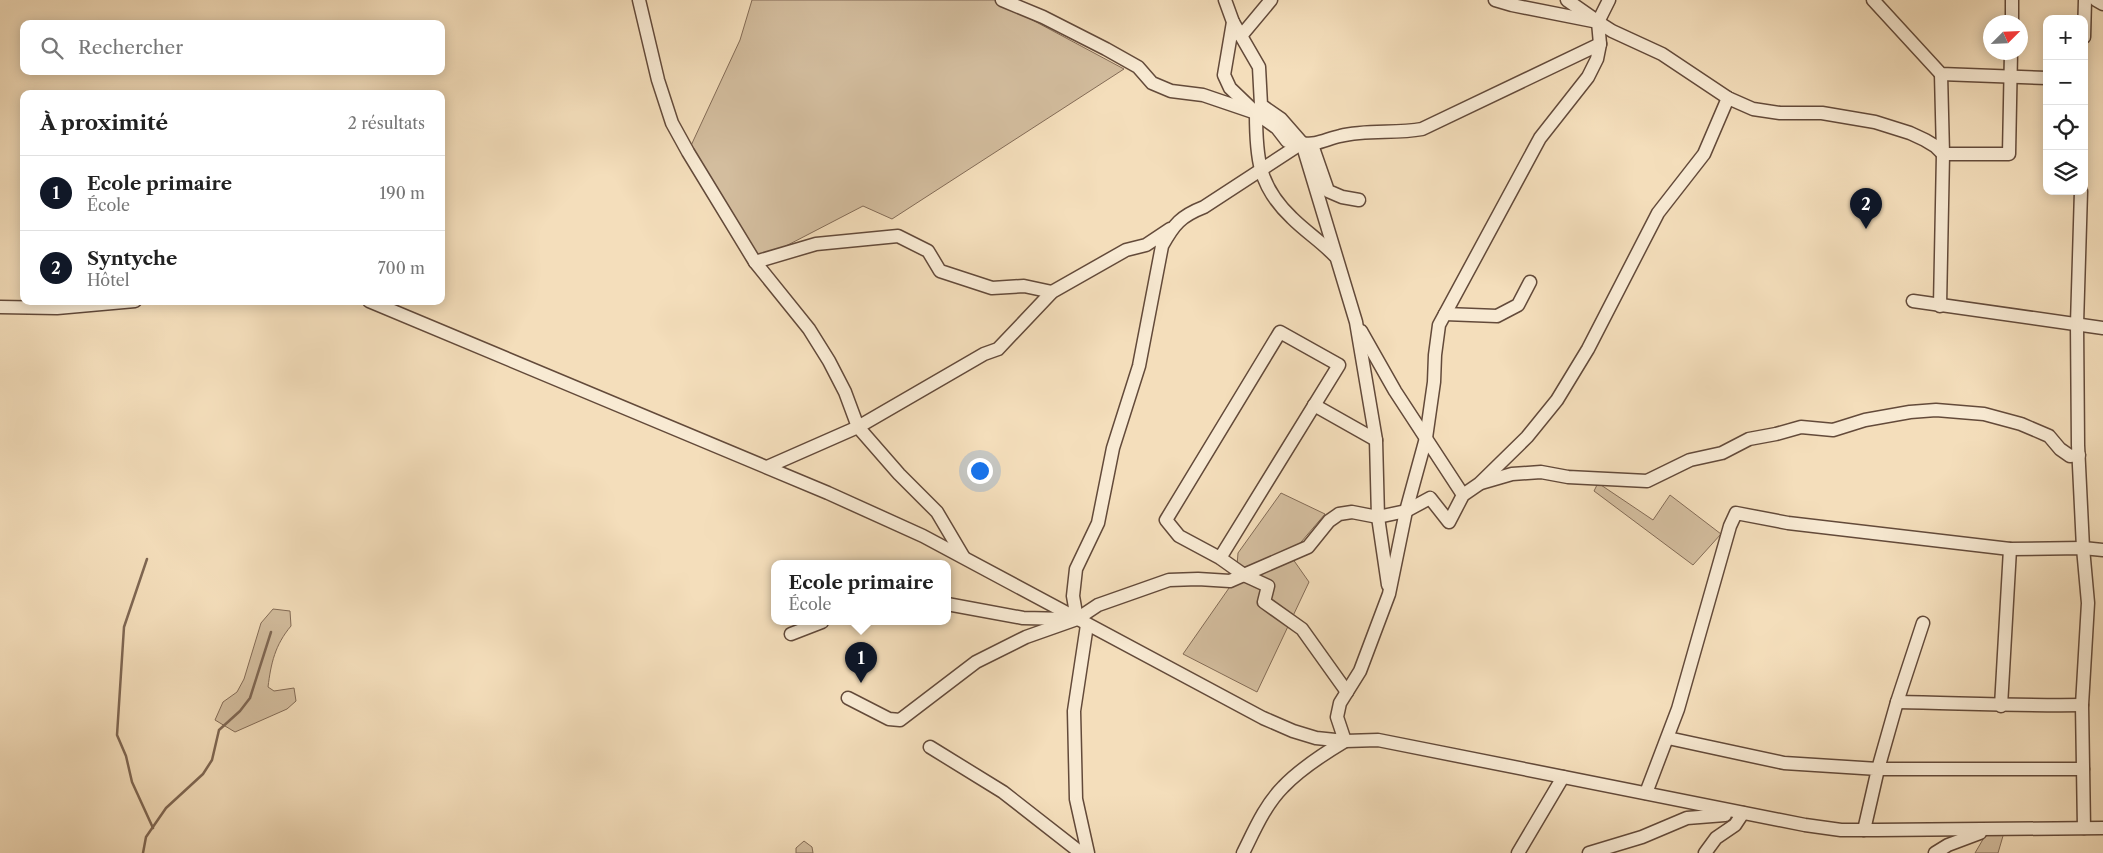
<!DOCTYPE html>
<html lang="fr">
<meta charset="utf-8">
<style>
:root{--surface:#fff;--page:#f6f6f6;--text:#222;--muted:#767676;--line:#e0e0e0;--accent:#111827}
body{margin:0;font-family:"Libre Caslon Text",serif;background:var(--page);color:var(--text)}
.controls{position:absolute;right:15px;top:15px;display:grid;overflow:hidden;border-radius:10px;box-shadow:0 2px 12px #0003}
.controls button{width:45px;height:45px;display:grid;place-items:center;padding:0;border:0;border-bottom:1px solid var(--line);background:var(--surface);color:var(--text);font:25px sans-serif}
.compass{position:absolute;left:1983px;top:15px;width:45px;height:45px;border-radius:50%;background:var(--surface);box-shadow:0 2px 12px #0003;rotate:66deg}
.you{position:absolute;left:979px;top:470px;width:18px;height:18px;margin:-12px;border:4px solid #fff;border-radius:50%;background:#1a73e8;box-shadow:0 0 0 8px #1a73e833}
.badge{display:grid;place-items:center;width:32px;height:32px;border-radius:50%;background:var(--accent);color:#fff;font-size:16px;font-weight:700}
.pin{position:absolute;translate:-50% -41px;filter:drop-shadow(0 1px 2px #0008)}
.pin::after{content:'';position:absolute;top:26px;width:18px;height:15px;background:inherit;clip-path:polygon(0 0,100% 0,50% 100%)}
.popup{position:absolute;left:771px;top:560px;width:180px;height:65px;box-sizing:border-box;display:grid;place-content:center;border-radius:10px;background:var(--surface);filter:drop-shadow(0 1px 4px #0005);font-size:16px;white-space:nowrap;color:var(--muted)}
.popup b{font-size:19px;color:var(--text)}
.popup::after{content:'';position:absolute;left:50%;top:100%;margin-left:-10px;border:10px solid transparent;border-top-color:var(--surface)}
.list{margin:0;padding:0;list-style:none}
h2{display:flex;justify-content:space-between;align-items:center;height:65px;margin:0;padding:0 20px;font-size:21px}
h2 small{font-size:16px;font-weight:400;color:var(--muted)}
.list li{display:grid;grid-template-columns:32px 1fr auto;gap:15px;align-items:center;box-sizing:border-box;height:75px;padding:0 20px;border-top:1px solid var(--line)}
.list b{display:block;font-size:19px;white-space:nowrap}
.list p{margin:0;font-size:16px;white-space:nowrap;color:var(--muted)}
.list em{font-size:16px;font-style:normal;color:var(--muted)}
.icon{flex:none;width:28px;height:28px;fill:none;stroke:currentColor;stroke-width:2;stroke-linecap:round;stroke-linejoin:round}
.map{position:relative;flex:none;width:2103px;height:853px;overflow:hidden}
.search{position:absolute;background:var(--surface);box-shadow:0 2px 12px #0003;left:20px;top:20px;width:425px;height:55px;display:flex;align-items:center;gap:12px;box-sizing:border-box;padding:0 18px;border-radius:10px;color:var(--muted);font-size:19px}
.panel{position:absolute;background:var(--surface);box-shadow:0 2px 12px #0003;left:20px;top:90px;width:425px;height:215px;border-radius:10px}
.map>svg:first-child{display:block}
.green{fill:#d3bd9e;stroke:#836b56}
.lines{fill:none;stroke-linecap:round;stroke-linejoin:round}
.stream{stroke:#7f6753;stroke-width:2.5}
.minor-casing{stroke:#634a3a;stroke-width:15}
.minor{stroke:#f8ead3;stroke-width:12}
</style>
<div class="map">
<svg width="2103" height="853" viewBox="0 0 2103 853">
<rect width="100%" height="100%" fill="#f4debb"/>
<filter id="stains"><feTurbulence type="fractalNoise" baseFrequency=".004" numOctaves="4"/><feColorMatrix values="0 0 0 0 .2 0 0 0 0 .09 0 0 0 0 .02 0 0 0 .5 -.17"/></filter>
<radialGradient id="worn" r=".72"><stop offset=".6" stop-color="#630" stop-opacity="0"/><stop offset="1" stop-color="#630" stop-opacity=".3"/></radialGradient>
<g class="green">
<polygon points="752,0 995,0 1124,69 892,219 863,206 755,262 688,152 740,40"/>
<polygon points="1598,483 1653,520 1670,495 1721,534 1693,565 1594,491"/>
<polygon points="1281,493 1325,514 1290,555 1309,582 1257,692 1183,654 1236,578 1238,553"/>
<path d="M273 609 290 611 291 626C275 645 271 663 268 687L274 691 294 688 296 701 287 709 235 732 215 720 223 702 237 692 244 679 261 623Z"/>
<polygon points="1989,829 2005,829 1998,853 1975,853"/>
<polygon points="804,841 812,847 813,853 796,853 796,848"/>
</g>
<g class="lines">
<g class="stream">
<polyline points="147,559 124,627 117,735 126,756 132,782 153,828"/>
<polyline points="143,853 146,837 166,808 203,774 212,760 219,730 240,711 250,698 271,632"/>
</g>
<g class="minor-casing">
<g id="minor">
<polyline points="639,0 658,80 672,123 688,152 755,262 809,329 829,361 845,392 858,427 899,474 937,512 963,556"/>
<polyline points="1002,0 1043,17 1106,49 1138,67 1152,83 1171,91 1203,95 1256,113 1277,128 1287,141 1302,143"/>
<path d="M1225 0 1233 22 1224 75 1230 88 1256 113C1256 157 1258 186 1292 218 1306 232 1322 242 1335 256"/>
<polyline points="1495,0 1512,5 1598,22 1612,31 1662,54 1728,98 1753,109 1780,113 1822,113 1875,122 1910,133 1925,140 1935,146 1943,154 2009,154 2011,52"/>
<polyline points="1567,0 1594,19"/>
<polyline points="1873,0 1941,74 2047,78"/>
<polyline points="2096,0 2103,4"/>
<polyline points="1233,22 1259,67 1261,105 1281,119 1302,143 1356,322 1376,440 1378,517 1388,585"/>
<polyline points="2012,22 2012,0"/>
<polyline points="1241,36 1271,0"/>
<polyline points="2084,37 2085,0"/>
<polyline points="1312,145 1328,191 1342,197 1359,200"/>
<polyline points="2081,191 2077,324 2078,445 2083,548 2088,603 2082,705 2084,828"/>
<polyline points="755,262 816,244 898,236 928,251 940,271 992,288 1024,286 1052,292"/>
<polyline points="369,301 828,493 923,536 1263,718 1293,731 1316,738 1345,741 1378,740 1805,825 1841,830 1877,830 2103,828"/>
<polyline points="1913,301 2103,328"/>
<polyline points="1940,306 1943,154 1941,74"/>
<polyline points="0,307 57,308 135,301"/>
<polyline points="1445,314 1497,316 1518,305 1530,282"/>
<polyline points="1361,331 1395,391 1463,495"/>
<polyline points="1314,405 1376,440"/>
<polyline points="767,467 858,427 984,354 998,349 1052,292 1126,250 1146,245 1170,229"/>
<polyline points="1481,483 1512,474 1541,472 1568,477 1647,481 1690,460 1722,453 1749,439 1776,434 1801,427 1833,430 1865,420 1910,412 1936,410 1984,414 2021,424 2049,436 2060,449 2070,456 2079,455"/>
<polyline points="1220,558 1339,365 1280,332 1166,520 1179,536 1220,558 1244,575 1268,586 1264,602 1302,629 1347,692"/>
<polyline points="947,604 1023,618 1068,619"/>
<path d="M1077 619 1073 596 1076 569 1098 523 1113 448 1139 366 1162 246C1174 224 1181 216 1204 207L1302 143C1316 146 1326 139 1340 136 1367 129 1395 134 1422 129L1600 44"/>
<polyline points="1923,623 1897,702 1878,769 2083,769"/>
<polyline points="1087,625 1074,711 1076,799 1088,853"/>
<polyline points="791,634 822,622"/>
<polyline points="848,698 889,719 900,720 976,662 1026,637 1077,619 1098,605 1169,580 1198,579 1230,581 1308,547 1329,521 1339,514 1352,512 1378,517 1406,511 1430,498 1449,522 1463,495 1479,484 1527,437 1557,400 1588,349 1658,213 1704,154 1728,98"/>
<path d="M1897 702C1959 703 2020 706 2082 705"/>
<polyline points="2001,706 2010,549"/>
<polyline points="1668,738 1784,763 1878,769 1864,830"/>
<polyline points="930,747 1003,792 1081,853"/>
<polyline points="1646,793 1678,709 1730,526 1736,513 1788,523 2010,549 2083,548 2103,550"/>
<path d="M1243 853C1254 831 1265 805 1283 787 1299 770 1325 753 1345 741L1337 717 1340 703 1360 671 1389 594 1406 511 1426 438 1434 382 1435 355 1439 325 1540 138 1588 77 1597 59 1600 44 1598 22 1609 0"/>
<polyline points="1518,853 1563,777"/>
<polyline points="1589,853 1642,837 1687,818 1725,815"/>
<polyline points="1705,853 1716,838 1735,825 1743,813"/>
<polyline points="1935,853 1948,845 1980,833"/>
</g>
</g>
<use href="#minor" class="minor"/>
</g>
<rect width="100%" height="100%" filter="url(#stains)"/>
<rect width="100%" height="100%" fill="url(#worn)"/>
</svg>
<div class="controls">
<button>+</button>
<button>−</button>
<button><svg class="icon" aria-label="locate" viewBox="0 0 24 24"><circle cx="12" cy="12" r="6"/><path d="M12 2v4M12 18v4M2 12h4M18 12h4"/></svg></button>
<button><svg class="icon" aria-label="layers" viewBox="0 0 24 24"><path d="M12 4l9 5-9 5-9-5zM3 14l9 5 9-5"/></svg></button>
</div>
<svg class="compass" viewBox="-18 -18 36 36"><path d="M0-13l5 13h-10z" fill="#e53935"/><path d="M0 13l5-13h-10z" fill="#767676"/></svg>
<div class="you"></div>
<div class="pin badge" style="left:861px;top:683px">1</div>
<div class="popup"><b>Ecole primaire</b>École</div>
<div class="pin badge" style="left:1866px;top:229px">2</div>
<div class="search"><svg class="icon" aria-label="search" viewBox="0 0 24 24"><circle cx="10" cy="10" r="6"/><path d="M15 15l6 6"/></svg>Rechercher</div>
<section class="panel">
<h2>À proximité<small>2 résultats</small></h2>
<ul class="list">
<li><span class="badge">1</span><div><b>Ecole primaire</b><p>École</p></div><em>190 m</em></li>
<li><span class="badge">2</span><div><b>Syntyche</b><p>Hôtel</p></div><em>700 m</em></li>
</ul>
</section>
</div>
